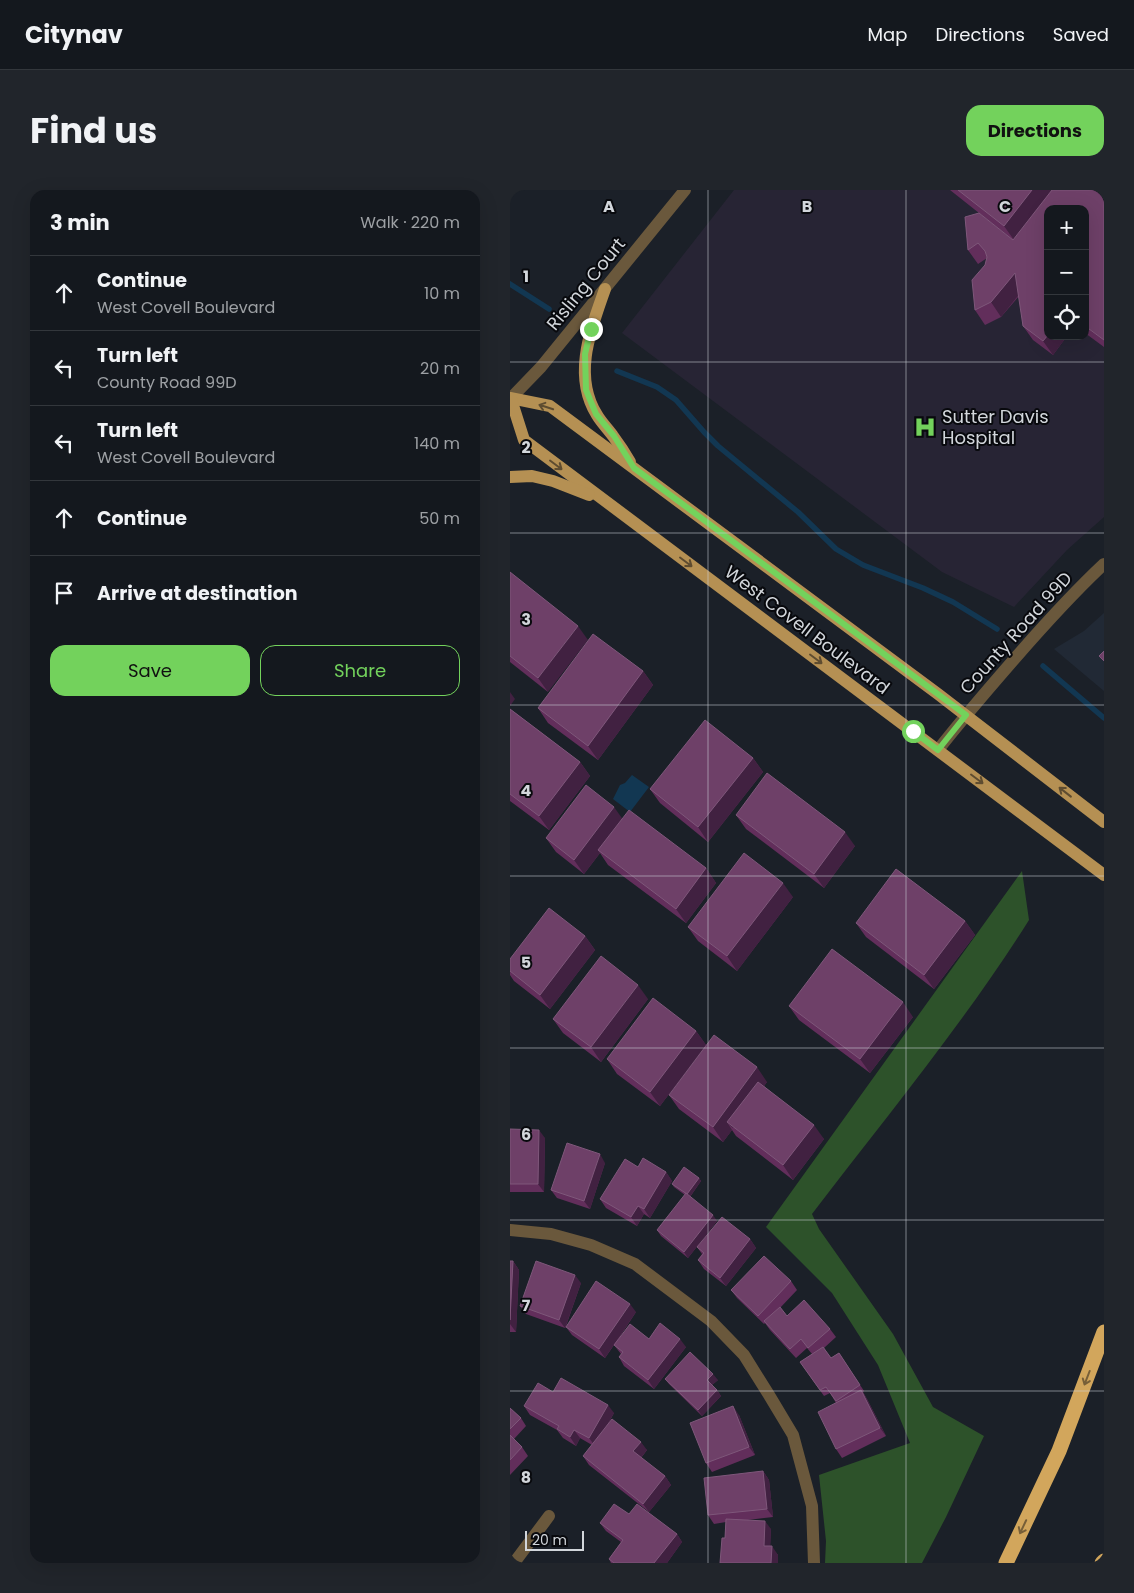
<!DOCTYPE html>
<meta charset="utf-8">
<style>
:root{--surface:#14181e;--page:#21252b;--text:#f1f3f6;--muted:#9da0a4;--line:#33373c;--accent:#73d25c}
body{margin:0;font-family:Poppins,sans-serif;background:var(--page);color:var(--text)}
.controls{position:absolute;right:15px;top:15px;display:grid;overflow:hidden;border-radius:10px;box-shadow:0 5px 20px #0002}
.controls button{width:45px;height:45px;display:grid;place-items:center;padding:0;border:0;border-bottom:1px solid var(--line);background:var(--surface);color:var(--text);font:25px sans-serif}
.scale{position:absolute;left:15px;bottom:12px;width:59px;box-sizing:border-box;padding-left:5px;border:2px solid #d2d6db;border-top:0;font-size:14px;line-height:18px;white-space:nowrap;color:#d2d6db;-webkit-text-stroke:4px #08090d;paint-order:stroke}
.stop{position:absolute;width:15px;height:15px;margin:-11px;border:4px solid #73d25c;border-radius:50%;background:#fff}
.stop.end{background:#73d25c;border-color:#fff;box-shadow:0 1px 5px #0008}
.list{margin:0;padding:0;list-style:none}
h2{display:flex;justify-content:space-between;align-items:center;height:65px;margin:0;padding:0 20px;font-size:21px}
h2 small{font-size:16px;font-weight:400;color:var(--muted)}
.list li{display:grid;grid-template-columns:32px 1fr auto;gap:15px;align-items:center;box-sizing:border-box;height:75px;padding:0 20px;border-top:1px solid var(--line)}
.list b{display:block;font-size:19px;white-space:nowrap}
.list p{margin:0;font-size:16px;white-space:nowrap;color:var(--muted)}
.list em{font-size:16px;font-style:normal;color:var(--muted)}
.actions{display:flex;gap:10px;padding:15px 20px}
.actions a{flex:1;padding:11px 0;border:1px solid var(--accent);border-radius:15px;text-align:center;font-size:18px;color:var(--accent)}
.actions .main{background:var(--accent);color:#111}
.icon{flex:none;width:28px;height:28px;fill:none;stroke:currentColor;stroke-width:2;stroke-linecap:round;stroke-linejoin:round}
.map{position:relative;flex:none;width:594px;height:1373px;overflow:hidden;border-radius:15px}
header{display:flex;align-items:center;gap:30px;box-sizing:border-box;height:70px;padding:0 25px;background:var(--surface);border-bottom:1px solid var(--line)}
header strong{font-size:24px}
nav{display:flex;gap:28px;margin-inline-start:auto;font-size:18px}
.intro{display:flex;align-items:center;justify-content:space-between;box-sizing:border-box;height:120px;padding:0 30px}
h1{margin:0;font-size:35px}
.button{padding:12px 22px;border-radius:15px;background:var(--accent);color:#111;font-size:18px;font-weight:700}
main{display:flex;gap:30px;padding:0 30px}
aside{flex:1;background:var(--surface);border-radius:15px;box-shadow:0 5px 20px #0002}
.map>svg:first-child{display:block}
.built{fill:#212935}
.medical{fill:#272434;fill-rule:evenodd}
.green{fill:#2d522a}
.water{fill:#123752}
.lines{fill:none;stroke-linecap:round;stroke-linejoin:round}
.stream{stroke:#123752;stroke-width:5.5}
.minor{stroke:#6a583c;stroke-width:12}
.major{stroke:#b59053;stroke-width:12}
.highway{stroke:#d2a65c;stroke-width:15}
.wall{fill:#622e5b}
.shaded-wall{fill:#412141}
.building{fill:#6e4068;stroke:#7e577a}
.oneway{stroke:#5e4c30}
.oneway2{stroke:#775f38}
.route{stroke:#73d25c;stroke-width:6}
.grid{fill:none;stroke:#d2d6db;stroke-width:1;stroke-opacity:0.55}
.labels{text-anchor:middle;stroke-width:4;stroke-linejoin:round;paint-order:stroke}
.street-label{font-size:18px;fill:#d2d6db;stroke:#08090d}
.poi-label{font-size:18px;fill:#d2d6db;stroke:#08090d;text-anchor:start}
.grid-label{font-size:16px;text-anchor:middle;font-weight:bold;fill:#d2d6db;stroke:#08090d;stroke-width:4;stroke-linejoin:round;paint-order:stroke}
</style>
<header>
<strong>Citynav</strong>
<nav><a>Map</a><a>Directions</a><a>Saved</a></nav>
</header>
<div class="intro"><h1>Find us</h1><a class="button">Directions</a></div>
<main>
<aside>
<h2>3 min<small>Walk · 220 m</small></h2>
<ul class="list">
<li><svg class="icon" aria-label="ahead" viewBox="0 0 24 24"><path d="M12 20V5M6 11l6-6 6 6"/></svg><div><b>Continue</b><p>West Covell Boulevard</p></div><em>10 m</em></li>
<li><svg class="icon" aria-label="left" viewBox="0 0 24 24"><path d="M17 20v-9H6M10 6l-5 5 5 5"/></svg><div><b>Turn left</b><p>County Road 99D</p></div><em>20 m</em></li>
<li><svg class="icon" aria-label="left" viewBox="0 0 24 24"><path d="M17 20v-9H6M10 6l-5 5 5 5"/></svg><div><b>Turn left</b><p>West Covell Boulevard</p></div><em>140 m</em></li>
<li><svg class="icon" aria-label="ahead" viewBox="0 0 24 24"><path d="M12 20V5M6 11l6-6 6 6"/></svg><div><b>Continue</b></div><em>50 m</em></li>
<li><svg class="icon" aria-label="arrive" viewBox="0 0 24 24"><path d="M6 21V4h12l-3 4 3 4H6"/></svg><div><b>Arrive at destination</b></div></li>
</ul>
<div class="actions"><a class="main">Save</a><a>Share</a></div>
</aside>
<div class="map">
<svg width="594" height="1373" viewBox="0 0 594 1373">
<rect width="100%" height="100%" fill="#1b2028"/>
<polygon class="built" points="594,423 594,501 544,459 574,441"/>
<path class="medical" d="M224 0H594V327L557 360 504 417 432 382 112 143ZM538 19H575V146H538Z"/>
<path class="green" d="M512 681 519 730C454 833 376 927 302 1024L309 1039 383 1144 423 1217 474 1246 436 1327 412 1373H315L316 1351 309 1285 400 1253 368 1175 322 1103 256 1037Z"/>
<polygon class="water" points="122,585 139,597 120,622 103,609 110,595 115,593"/>
<g class="lines">
<g class="stream">
<polyline points="0,94 39,119"/>
<polyline points="107,181 147,197 166,210 194,242 208,256 288,322 326,359 353,375 413,398 443,412 487,439"/>
<polyline points="533,476 594,528"/>
</g>
<g class="minor">
<polyline points="0,209 31,177 175,0"/>
<path d="M428 560C453 528 480 497 507 466 535 434 563 403 594 374"/>
<polyline points="0,1040 41,1044 81,1055 125,1074 201,1131 234,1165 259,1205 283,1245 302,1316 304,1373"/>
<polyline points="4,1373 39,1326"/>
</g>
<g class="major">
<path d="M95 99C81 139 62 185 87 225 91 232 98 239 103 246 109 254 115 263 120 272"/>
<polyline points="0,208 40,216 428,504 594,632"/>
<polyline points="1,209 14,250 594,685"/>
<polyline points="0,287 22,286 43,291 79,305"/>
</g>
<g class="highway">
<polyline points="496,1373 549,1261 594,1142"/>
<polyline points="592,1373 594,1371"/>
</g>
</g>
<g class="wall">
<polygon points="440,0 594,0 594,157 575,143 575,19 538,146 557,146 543,165 523,150 513,136 509,106 491,127 475,135 465,120 477,68 468,74 458,60 455,27 503,50"/>
<polygon points="0,382 38,502 0,472"/>
<polygon points="133,481 143,495 88,570 38,533 28,518"/>
<polygon points="0,519 70,572 80,586 39,640 0,611"/>
<polygon points="243,568 253,582 198,652 150,613 140,599"/>
<polygon points="226,625 345,656 314,698 236,639"/>
<polygon points="112,628 196,678 206,693 176,733 98,675 90,663 74,684 46,662 36,648"/>
<polygon points="283,707 227,781 188,751 178,737"/>
<polygon points="455,731 465,745 424,799 356,747 346,733"/>
<polygon points="75,746 85,760 40,819 4,791 0,785 0,769"/>
<polygon points="138,809 91,872 53,843 43,829"/>
<polygon points="279,816 403,827 360,883 289,830"/>
<polygon points="186,841 196,855 150,916 107,884 97,869"/>
<polygon points="257,892 254,896 314,949 283,990 226,946 222,940 213,952 169,919 159,905"/>
<polygon points="0,939 35,948 34,1002 0,1002"/>
<polygon points="95,973 80,1019 47,1008 41,1000"/>
<polygon points="128,977 156,982 162,991 140,1028 134,1024 127,1036 96,1018 90,1009"/>
<polygon points="189,988 191,991 180,1007 207,1031 178,1068 151,1046 147,1040 175,1005 164,997 162,994"/>
<polygon points="240,1049 246,1058 216,1096 194,1079 188,1070 192,1064 187,1057"/>
<polygon points="0,1071 3,1071 9,1080 6,1142 0,1142"/>
<polygon points="281,1091 287,1100 270,1118 277,1126 320,1139 326,1147 314,1158 321,1168 329,1163 354,1201 353,1202 357,1209 376,1246 332,1268 326,1259 326,1213 320,1203 314,1206 290,1172 302,1164 297,1158 286,1168 260,1140 255,1133 254,1134 227,1108 221,1100"/>
<polygon points="71,1093 56,1136 126,1122 107,1151 139,1149 176,1157 144,1199 114,1176 109,1167 111,1164 104,1155 95,1168 62,1145 56,1137 55,1138 16,1124 10,1116"/>
<polygon points="155,1189 208,1190 202,1195 207,1200 211,1206 192,1226 159,1194"/>
<polygon points="43,1202 104,1223 97,1236 137,1260 131,1268 155,1286 161,1295 139,1322 79,1275 73,1266 82,1255 70,1248 66,1256 53,1248 47,1240 20,1225 14,1216"/>
<polygon points="0,1218 11,1228 16,1236 4,1249 12,1257 18,1266 0,1285"/>
<polygon points="229,1225 245,1265 202,1282 196,1273"/>
<polygon points="253,1281 259,1290 263,1327 238,1330 261,1339 260,1356 268,1365 268,1373 210,1373 215,1348 216,1332 204,1334 198,1325"/>
<polygon points="119,1324 167,1344 172,1352 157,1373 101,1373 99,1369 111,1352 96,1341 90,1333"/>
</g>
<g class="shaded-wall">
<polygon points="522,0 543,0 504,50 494,36"/>
<polygon points="505,83 515,97 491,127 481,112"/>
<polygon points="538,145 538,146 557,146 543,165 533,151"/>
<polygon points="68,436 78,450 38,502 28,488"/>
<polygon points="133,481 143,495 88,570 78,556"/>
<polygon points="0,502 5,509 0,516"/>
<polygon points="243,568 253,582 198,652 188,637"/>
<polygon points="70,572 80,586 39,640 29,626"/>
<polygon points="104,617 114,631 88,660 90,663 74,684 64,670"/>
<polygon points="335,642 345,656 314,698 304,684"/>
<polygon points="196,678 206,693 176,733 166,719"/>
<polygon points="273,693 283,707 227,781 217,766"/>
<polygon points="455,731 465,745 424,799 414,785"/>
<polygon points="75,746 85,760 40,819 30,805"/>
<polygon points="128,795 138,809 91,872 81,857"/>
<polygon points="393,812 403,827 360,883 350,869"/>
<polygon points="186,841 196,855 150,916 140,902"/>
<polygon points="247,877 257,892 223,938 217,932 222,940 213,952 203,937"/>
<polygon points="304,935 314,949 283,990 273,975"/>
<polygon points="29,940 35,948 34,1002 28,994"/>
<polygon points="90,964 95,973 80,1019 74,1011"/>
<polygon points="156,982 162,991 140,1028 134,1019"/>
<polygon points="189,988 191,991 179,1008 177,1005"/>
<polygon points="128,1016 134,1024 127,1036 121,1027"/>
<polygon points="203,1025 207,1031 178,1068 174,1062"/>
<polygon points="240,1049 246,1058 216,1096 210,1088"/>
<polygon points="3,1071 9,1080 6,1142 0,1134"/>
<polygon points="65,1085 71,1093 55,1138 49,1130"/>
<polygon points="120,1114 126,1122 95,1168 89,1159"/>
<polygon points="170,1149 176,1157 144,1199 138,1190"/>
<polygon points="203,1184 208,1190 201,1196 197,1190"/>
<polygon points="207,1200 211,1206 192,1226 188,1220"/>
<polygon points="351,1200 357,1209 376,1246 370,1238"/>
<polygon points="98,1215 104,1223 85,1256 79,1248"/>
<polygon points="223,1216 229,1225 245,1265 239,1257"/>
<polygon points="64,1240 70,1248 66,1256 60,1247"/>
<polygon points="131,1252 137,1260 129,1270 123,1261"/>
<polygon points="253,1281 259,1290 263,1327 257,1319"/>
<polygon points="155,1286 161,1295 139,1322 133,1314"/>
<polygon points="255,1331 261,1339 260,1365 254,1356"/>
<polygon points="167,1344 172,1352 157,1373 144,1373"/>
<polygon points="262,1356 268,1365 268,1373 261,1373"/>
</g>
<g class="building">
<polygon points="448,0 522,0 494,36"/>
<polygon points="542,0 594,0 594,150 575,136 575,19 538,19 538,145 533,151 513,136 505,83 481,112 465,120 462,90 475,75 477,67 475,61 468,53 458,60 455,27 469,23 503,50"/>
<polygon points="0,382 68,436 28,488 0,466"/>
<polygon points="83,444 133,481 78,556 28,518"/>
<polygon points="594,461 594,471 589,466"/>
<polygon points="0,519 70,572 29,626 0,604"/>
<polygon points="195,530 243,568 188,637 140,599"/>
<polygon points="257,583 335,642 304,684 226,625"/>
<polygon points="76,595 104,617 64,670 36,648"/>
<polygon points="119,620 196,678 166,719 88,660"/>
<polygon points="234,663 273,693 217,766 178,737"/>
<polygon points="386,679 455,731 414,785 346,733"/>
<polygon points="39,718 75,746 30,805 0,781 0,769"/>
<polygon points="322,759 393,812 350,869 279,816"/>
<polygon points="91,766 128,795 81,857 43,829"/>
<polygon points="143,808 186,841 140,902 97,869"/>
<polygon points="204,845 247,877 203,937 159,905"/>
<polygon points="248,892 304,935 273,975 217,932"/>
<polygon points="0,939 29,940 28,994 0,994"/>
<polygon points="57,953 90,964 74,1011 41,1000"/>
<polygon points="133,968 156,982 134,1019 128,1016 121,1027 90,1009 115,969 128,977"/>
<polygon points="174,977 189,988 177,1004 162,994"/>
<polygon points="176,1003 203,1025 174,1062 147,1040"/>
<polygon points="212,1027 240,1049 210,1088 188,1070 194,1063 187,1057"/>
<polygon points="254,1066 281,1091 248,1126 221,1100"/>
<polygon points="0,1071 3,1071 0,1130"/>
<polygon points="26,1071 65,1085 49,1130 10,1116"/>
<polygon points="86,1091 120,1114 89,1159 56,1137"/>
<polygon points="294,1110 320,1139 298,1158 291,1149 280,1159 254,1131 270,1117 277,1126"/>
<polygon points="150,1133 170,1149 138,1190 109,1167 113,1162 104,1155 120,1134 139,1149"/>
<polygon points="313,1157 321,1168 329,1163 350,1195 326,1211 316,1197 310,1200 290,1172"/>
<polygon points="180,1162 203,1184 197,1190 207,1200 188,1220 155,1189"/>
<polygon points="51,1188 98,1215 79,1248 64,1240 60,1247 47,1239 49,1236 14,1216 28,1193 43,1202"/>
<polygon points="351,1200 370,1238 326,1259 308,1222"/>
<polygon points="223,1216 239,1257 196,1273 180,1233"/>
<polygon points="0,1218 11,1228 0,1239"/>
<polygon points="102,1229 131,1252 123,1261 155,1286 133,1314 73,1266"/>
<polygon points="0,1245 12,1257 0,1270"/>
<polygon points="253,1281 257,1319 198,1325 194,1288"/>
<polygon points="104,1314 119,1324 127,1314 167,1344 144,1373 104,1373 99,1369 113,1350 90,1333"/>
<polygon points="216,1329 255,1331 254,1356 262,1356 261,1373 210,1373 212,1348 215,1348"/>
</g>
<defs><path id="oneway-shaft" d="M-6 0H5M1.5-3L5.5 0L1.5 3" fill="none" stroke-width="1.6" stroke-linecap="round" stroke-linejoin="round" transform="scale(1.25)"/></defs>
<g class="oneway">
<use href="#oneway-shaft" transform="translate(36 217) rotate(-162)"/>
<use href="#oneway-shaft" transform="translate(46 275) rotate(37)"/>
<use href="#oneway-shaft" transform="translate(176 372) rotate(37)"/>
<use href="#oneway-shaft" transform="translate(306 469) rotate(37)"/>
<use href="#oneway-shaft" transform="translate(467 589) rotate(37)"/>
<use href="#oneway-shaft" transform="translate(555 602) rotate(-142)"/>
</g>
<g class="oneway2">
<use href="#oneway-shaft" transform="translate(577 1188) rotate(111)"/>
<use href="#oneway-shaft" transform="translate(513 1337) rotate(115)"/>
</g>
<g class="lines">
<polyline class="route" points="81,139 75,164 76,200 86,224 104,246 124,278 456,525 428,560 403,541"/>
</g>
<path class="grid" d="M198 0V1373M396 0V1373M0 172H594M0 343H594M0 515H594M0 686H594M0 858H594M0 1030H594M0 1201H594"/>
<defs>
<g id="hospital-bare" transform="scale(1.725)"><path d="M-5-5h3v3.5h4V-5h3V5h-3V1.5h-4V5h-3Z" fill="#73d25c" stroke="#08090d" stroke-width="2.5" paint-order="stroke"/></g>
</defs>
<g fill-rule="evenodd">
<use href="#hospital-bare" x="415" y="237"/>
</g>
<g class="labels">
<g class="street-label">
<text transform="translate(76 94) rotate(-51)" y="6">Risling Court</text>
<text transform="translate(297 440) rotate(37)" y="6">West Covell Boulevard</text>
<text transform="translate(506 443) rotate(-48)" y="6">County Road 99D</text>
</g>
<g class="poi-label">
<text x="432" y="233">Sutter Davis<tspan x="432" dy="21">Hospital</tspan></text>
</g>
</g>
<g class="grid-label">
<text x="99" y="22">A</text>
<text x="297" y="22">B</text>
<text x="495" y="22">C</text>
<text x="16" y="92">1</text>
<text x="16" y="263">2</text>
<text x="16" y="435">3</text>
<text x="16" y="606">4</text>
<text x="16" y="778">5</text>
<text x="16" y="950">6</text>
<text x="16" y="1121">7</text>
<text x="16" y="1293">8</text>
</g>
</svg>
<div class="controls">
<button>+</button>
<button>−</button>
<button><svg class="icon" aria-label="locate" viewBox="0 0 24 24"><circle cx="12" cy="12" r="6"/><path d="M12 2v4M12 18v4M2 12h4M18 12h4"/></svg></button>
</div>
<div class="scale">20 m</div>
<div class="stop" style="left:403px;top:541px"></div>
<div class="stop end" style="left:81px;top:139px"></div>
</div>
</main>
